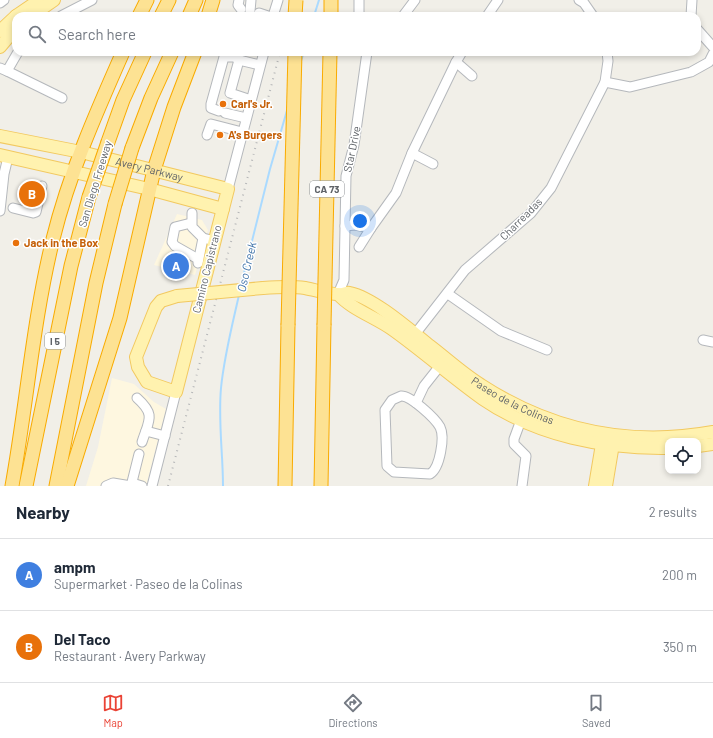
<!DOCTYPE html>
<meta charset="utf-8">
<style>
:root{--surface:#fff;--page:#f2f2f3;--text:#1f2937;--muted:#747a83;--line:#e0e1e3;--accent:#ea4335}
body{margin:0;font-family:Barlow,sans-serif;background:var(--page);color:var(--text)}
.controls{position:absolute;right:12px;bottom:12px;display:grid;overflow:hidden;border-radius:8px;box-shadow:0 2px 6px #0003}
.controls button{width:36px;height:36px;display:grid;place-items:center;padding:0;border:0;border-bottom:1px solid var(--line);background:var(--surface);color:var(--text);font:20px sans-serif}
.you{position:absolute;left:360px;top:221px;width:14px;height:14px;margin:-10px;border:3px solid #fff;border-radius:50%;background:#1a73e8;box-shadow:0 0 0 6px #1a73e833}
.badge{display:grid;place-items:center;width:26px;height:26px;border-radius:50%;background:var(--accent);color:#fff;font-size:13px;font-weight:700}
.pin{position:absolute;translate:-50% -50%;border:2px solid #fff;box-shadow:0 1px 4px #0006}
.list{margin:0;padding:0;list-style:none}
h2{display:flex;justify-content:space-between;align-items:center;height:52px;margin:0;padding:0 16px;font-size:17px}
h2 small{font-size:13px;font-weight:400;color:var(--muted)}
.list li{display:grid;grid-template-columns:26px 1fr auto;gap:12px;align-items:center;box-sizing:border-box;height:72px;padding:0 16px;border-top:1px solid var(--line)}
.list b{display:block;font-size:15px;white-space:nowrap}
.list p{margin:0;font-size:13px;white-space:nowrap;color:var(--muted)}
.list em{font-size:13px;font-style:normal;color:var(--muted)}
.icon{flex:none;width:22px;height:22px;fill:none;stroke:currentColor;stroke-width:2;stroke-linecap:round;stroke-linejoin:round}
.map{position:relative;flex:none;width:713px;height:486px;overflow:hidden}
.search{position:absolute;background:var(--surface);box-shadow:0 2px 6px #0003;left:12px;right:12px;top:12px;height:44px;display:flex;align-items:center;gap:10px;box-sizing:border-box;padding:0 14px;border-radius:12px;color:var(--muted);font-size:15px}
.sheet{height:196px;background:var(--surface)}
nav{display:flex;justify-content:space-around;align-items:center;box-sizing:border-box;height:56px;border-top:1px solid var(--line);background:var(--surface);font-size:11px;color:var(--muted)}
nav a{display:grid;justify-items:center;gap:2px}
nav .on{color:var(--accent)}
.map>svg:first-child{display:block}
.commercial{fill:#fef7e0}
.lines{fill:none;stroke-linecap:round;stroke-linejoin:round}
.stream{stroke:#aadaff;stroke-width:2}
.minor-casing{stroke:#b5b8bc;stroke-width:11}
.major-casing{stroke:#f2c960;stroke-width:14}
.highway-casing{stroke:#f9ab00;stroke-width:15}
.minor{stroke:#fff;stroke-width:9}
.major{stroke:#fff2af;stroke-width:12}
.highway{stroke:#fde293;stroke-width:13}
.rail{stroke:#b6b7b8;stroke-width:2;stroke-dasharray:1 5;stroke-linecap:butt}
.major-bridge-casing{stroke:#f2c960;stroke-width:14;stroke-linecap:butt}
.highway-bridge-casing{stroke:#f9ab00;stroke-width:15;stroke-linecap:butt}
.major-bridge{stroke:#fff2af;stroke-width:12}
.highway-bridge{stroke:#fde293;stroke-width:13}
.food-dot{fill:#e8710a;stroke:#fff;stroke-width:1.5}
.labels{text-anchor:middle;stroke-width:3;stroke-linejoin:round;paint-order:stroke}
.shield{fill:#fff;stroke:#8f9295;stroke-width:1}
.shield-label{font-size:10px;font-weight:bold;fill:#5f6368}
.food-label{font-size:11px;font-weight:bold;fill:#c56008;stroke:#fff;text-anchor:start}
.street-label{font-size:11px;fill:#5f6368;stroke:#fff}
.water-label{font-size:12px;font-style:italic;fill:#4174aa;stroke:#fff}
</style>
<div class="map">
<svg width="713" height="486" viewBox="0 0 713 486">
<rect width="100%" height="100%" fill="#f1efe8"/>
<g class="commercial">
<polygon points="177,214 202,220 208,230 195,275 154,265"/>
<polygon points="112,378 134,384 154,402 166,409 146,486 86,486 98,447"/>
</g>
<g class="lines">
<g class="stream">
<polyline points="314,16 319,0"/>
<polyline points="301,61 304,52"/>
<polyline points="241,285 270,169 288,107"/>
<path d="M223 486C223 454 218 421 221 388 224 357 232 326 239 295"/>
</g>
<g class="minor-casing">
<g id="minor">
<polyline points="239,0 238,5 241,9"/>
<polyline points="359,0 359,16"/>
<polyline points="579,0 584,3 593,16"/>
<polyline points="0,3 4,0"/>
<polyline points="250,11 251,0"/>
<polyline points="259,13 268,16"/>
<polyline points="61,16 92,0"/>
<polyline points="273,16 278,0"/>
<polyline points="403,16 415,0"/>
<polyline points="487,16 498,0"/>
<polyline points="691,16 692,0"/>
<polyline points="697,29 713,47"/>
<polyline points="456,62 472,76"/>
<polyline points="0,68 7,71 18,52"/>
<polyline points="7,71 62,98"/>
<polyline points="605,82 630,87 691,72 709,62 713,54"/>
<polyline points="251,100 230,93 239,60 260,65"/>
<polyline points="219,111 211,108 211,104 224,57 234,57 240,60"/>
<polyline points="225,113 246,118"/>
<polyline points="207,135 211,124 242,132"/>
<polyline points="412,153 433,164"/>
<polyline points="228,189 264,52"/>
<polyline points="13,208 33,213 36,212 42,186"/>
<polyline points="0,211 4,174 8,157"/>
<polyline points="192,213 192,227 203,238 215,241"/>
<polyline points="191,223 175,227 172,242 175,246 198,259"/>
<polyline points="345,226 355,225 371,228 396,193 412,153 456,62 462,52"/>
<polyline points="359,247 371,228"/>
<polyline points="198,263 203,238"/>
<polyline points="338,294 344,280 346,176 354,145 367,52"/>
<polyline points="448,294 501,331 547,350"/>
<polyline points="412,338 465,270 531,213 551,188 605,82 608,61 607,52"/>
<polyline points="703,340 713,342"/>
<path d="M401 396C410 395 435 418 440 427 445 437 440 468 430 474L394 472 387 466 385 410 392 400Z"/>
<path d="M137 398C156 415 149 420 142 442"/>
<polyline points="416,403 424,386 439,367"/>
<polyline points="521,420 514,439 514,444 526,456 522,486"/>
<polyline points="146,431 165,436"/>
<polyline points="132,483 142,486"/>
<polyline points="106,486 113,483 131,486"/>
<polyline points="131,486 139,454"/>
<polyline points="152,486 176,392"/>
</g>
</g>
<g class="major-casing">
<g id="major">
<polyline points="16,16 38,1"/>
<polyline points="31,16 54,0"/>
<polyline points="0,31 16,16"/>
<polyline points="0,47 16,28"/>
<path id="s1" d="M0 136 81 152 228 189 176 392 147 382 138 367 136 357 156 307 161 301 177 296"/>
<polyline points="0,155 149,189 223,209"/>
<path id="s2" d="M263 288C277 287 291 286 305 288 316 290 327 294 338 294 342 295 346 292 350 293 374 298 411 331 430 346 447 359 463 374 481 385 552 431 630 447 713 432"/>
<path d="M338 294C351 309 375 317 392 329 423 351 452 377 483 399 537 436 604 449 668 448"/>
<polyline points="698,446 713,444"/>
<polyline points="595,486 603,438"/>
<polyline points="606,486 614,438"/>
</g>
</g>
<g class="highway-casing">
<g id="highway">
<polyline points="139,16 147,0"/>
<polyline points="161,16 169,0"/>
<polyline points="189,16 196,0"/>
<polyline points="208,16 213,0"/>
<polyline points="331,16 331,0"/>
<polyline points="108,142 123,100 145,52"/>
<polyline points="132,148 151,98 172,52"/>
<path d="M12 486C27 403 33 320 53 239 69 174 96 113 123 52"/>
<polyline points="26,486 71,266 89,197"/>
<polyline points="56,486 96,283 115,204"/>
<polyline points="67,486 120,318 154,170 174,107 195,52"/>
<polyline points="285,486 288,325"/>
<polyline points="321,486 324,325"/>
</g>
</g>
<use href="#minor" class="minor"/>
<use href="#major" class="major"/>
<use href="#highway" class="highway"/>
<g class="rail">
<polyline points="290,16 295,0"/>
<polyline points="168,486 280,52"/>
</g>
<g class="major-bridge-casing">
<polyline id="major-bridge" points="177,296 263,288"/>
</g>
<g class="highway-bridge-casing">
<g id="highway-bridge">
<polyline points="295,16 296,0"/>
<polyline points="89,197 108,142"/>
<polyline points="115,204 132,148"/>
<polyline points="288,325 295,52"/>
<polyline points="324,325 330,52"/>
</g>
</g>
<use href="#major-bridge" class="major-bridge"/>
<use href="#highway-bridge" class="highway-bridge"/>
</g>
<g class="food-dot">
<circle cx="223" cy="104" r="4"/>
<circle cx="220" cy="135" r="4"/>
<circle cx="16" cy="243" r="4"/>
</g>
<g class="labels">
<g class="shield">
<rect x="310" y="181" width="34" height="16" rx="3"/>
<rect x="45" y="333" width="20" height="16" rx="3"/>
</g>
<g class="shield-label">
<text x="327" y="193">CA 73</text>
<text x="55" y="345">I 5</text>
</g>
<g class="food-label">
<text x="231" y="108">Carl's Jr.</text>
<text x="228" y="139">A's Burgers</text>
<text x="24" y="247">Jack in the Box</text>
</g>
<g class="street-label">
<text transform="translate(352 149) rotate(-78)" y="4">Star Drive</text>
<text dy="4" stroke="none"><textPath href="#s1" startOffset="153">Avery Parkway</textPath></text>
<text transform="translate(95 184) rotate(-73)" y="4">San Diego Freeway</text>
<text transform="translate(521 219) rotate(-45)" y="4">Charreadas</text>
<text transform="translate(207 269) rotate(-76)" y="4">Camino Capistrano</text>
<text dy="4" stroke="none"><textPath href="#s2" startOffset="284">Paseo de la Colinas</textPath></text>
</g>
<g class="water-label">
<text transform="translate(247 267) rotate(-77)" y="4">Oso Creek</text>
</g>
</g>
</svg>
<div class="controls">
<button><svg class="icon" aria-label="locate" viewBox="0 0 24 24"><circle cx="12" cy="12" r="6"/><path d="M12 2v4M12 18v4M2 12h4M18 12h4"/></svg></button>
</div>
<div class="you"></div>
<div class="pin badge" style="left:176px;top:266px;background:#3f7fe0">A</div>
<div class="pin badge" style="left:32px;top:194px;background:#e8710a">B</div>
<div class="search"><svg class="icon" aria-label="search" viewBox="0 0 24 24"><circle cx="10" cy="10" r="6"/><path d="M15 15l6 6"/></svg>Search here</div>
</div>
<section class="sheet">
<h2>Nearby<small>2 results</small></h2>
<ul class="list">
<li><span class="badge" style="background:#3f7fe0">A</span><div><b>ampm</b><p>Supermarket · Paseo de la Colinas</p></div><em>200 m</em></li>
<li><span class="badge" style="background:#e8710a">B</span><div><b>Del Taco</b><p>Restaurant · Avery Parkway</p></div><em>350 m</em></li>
</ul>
</section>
<nav>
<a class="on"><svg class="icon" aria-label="map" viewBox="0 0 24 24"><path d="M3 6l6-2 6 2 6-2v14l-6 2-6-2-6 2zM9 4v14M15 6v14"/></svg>Map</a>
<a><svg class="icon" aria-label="directions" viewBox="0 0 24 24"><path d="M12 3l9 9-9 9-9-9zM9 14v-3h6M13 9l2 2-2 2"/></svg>Directions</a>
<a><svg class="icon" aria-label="saved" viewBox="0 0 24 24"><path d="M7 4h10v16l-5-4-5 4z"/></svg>Saved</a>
</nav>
